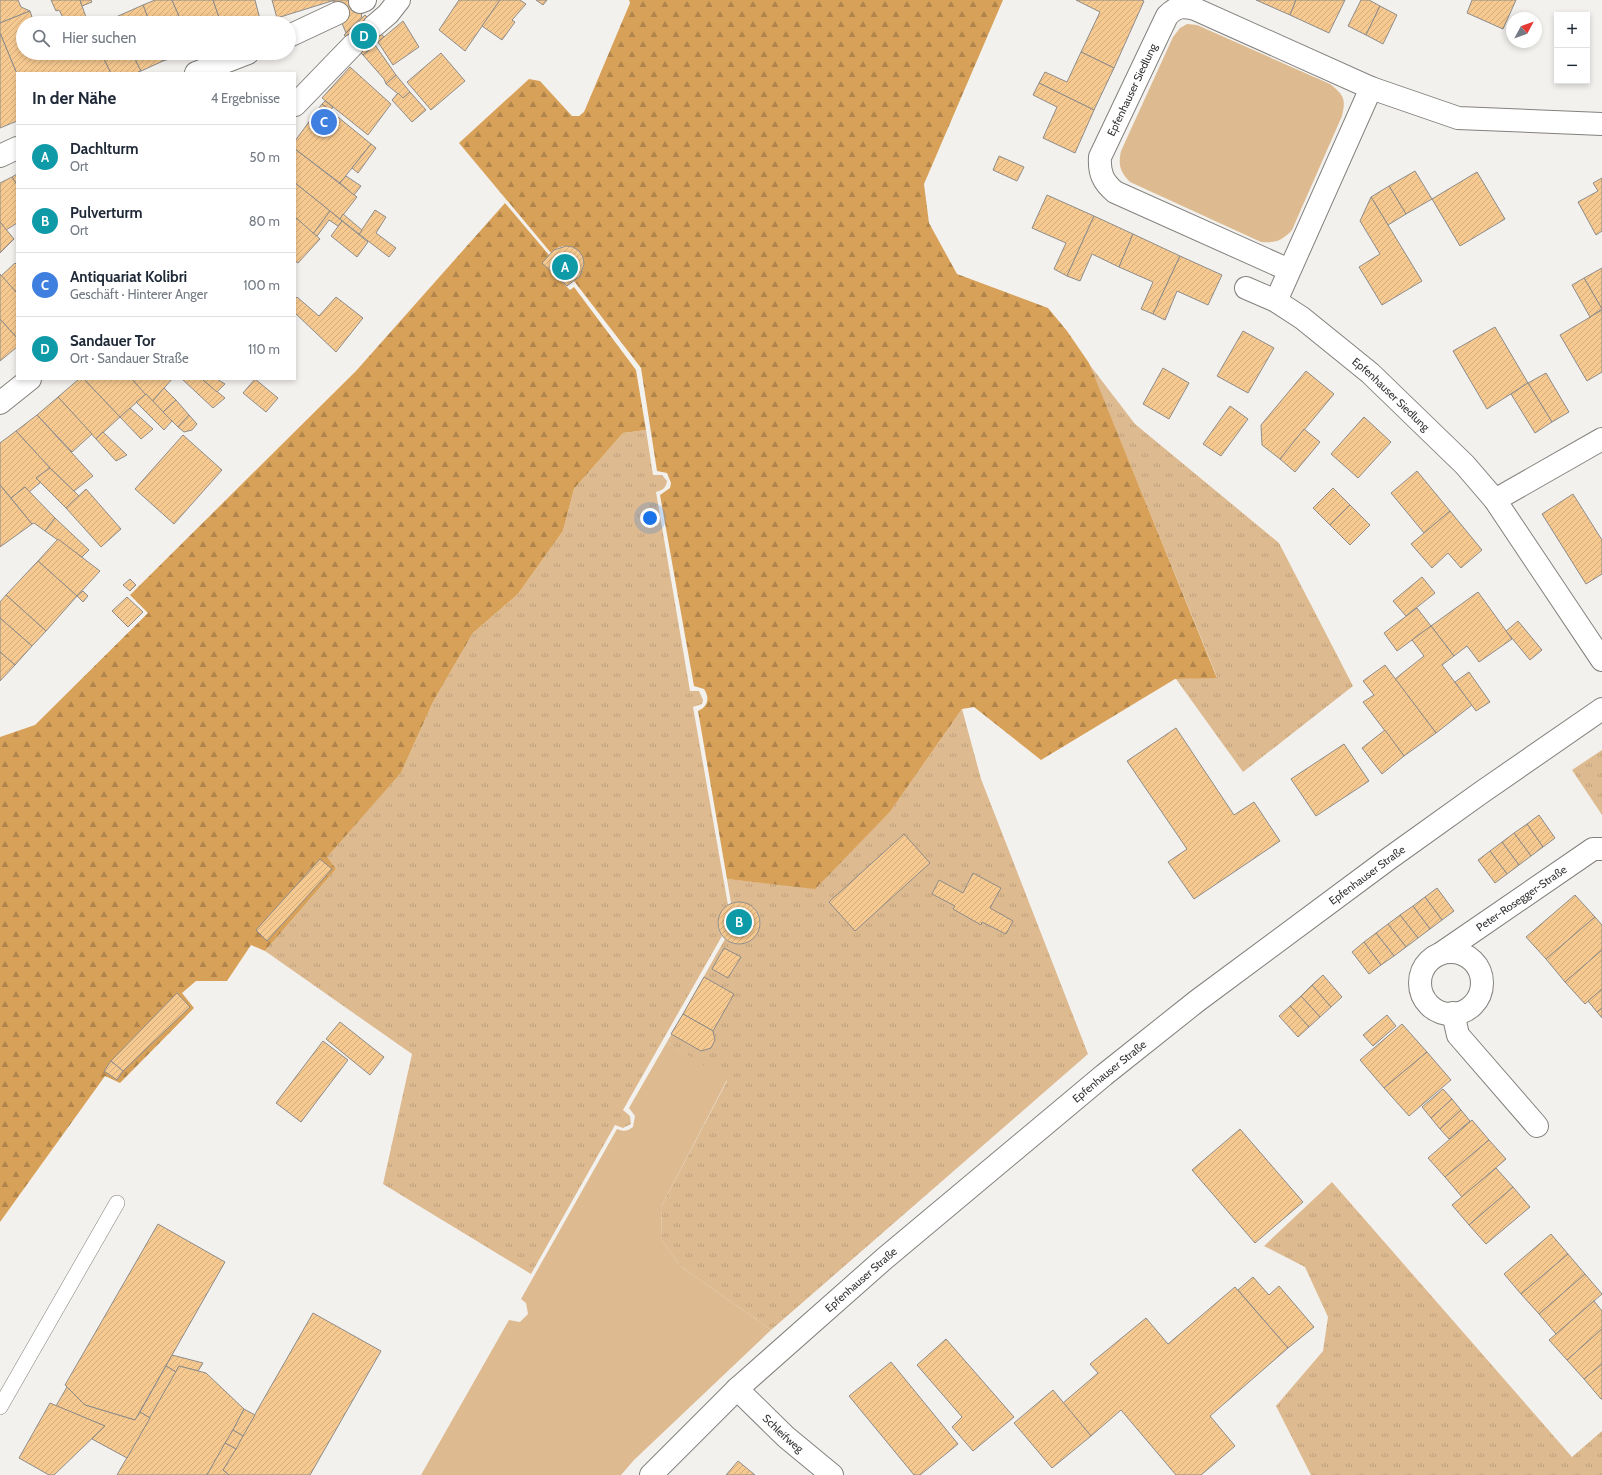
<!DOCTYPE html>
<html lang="de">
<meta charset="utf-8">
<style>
:root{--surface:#fff;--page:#f2f2f3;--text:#1f2937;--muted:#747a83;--line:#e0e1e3;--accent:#111827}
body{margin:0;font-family:Cabin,sans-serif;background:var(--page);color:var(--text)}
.controls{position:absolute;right:12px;top:12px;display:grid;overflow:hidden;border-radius:0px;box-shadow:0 2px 6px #0003}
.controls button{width:36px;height:36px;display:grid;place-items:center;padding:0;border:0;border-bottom:1px solid var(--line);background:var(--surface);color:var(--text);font:20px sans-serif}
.compass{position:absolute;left:1506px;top:12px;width:36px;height:36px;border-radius:50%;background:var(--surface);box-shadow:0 2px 6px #0003;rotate:49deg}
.you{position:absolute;left:650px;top:518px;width:14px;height:14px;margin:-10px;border:3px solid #fff;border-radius:50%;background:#1a73e8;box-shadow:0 0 0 6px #1a73e833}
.badge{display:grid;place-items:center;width:26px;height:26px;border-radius:50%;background:var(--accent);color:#fff;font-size:13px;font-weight:700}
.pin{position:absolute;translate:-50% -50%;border:2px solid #fff;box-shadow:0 1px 4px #0006}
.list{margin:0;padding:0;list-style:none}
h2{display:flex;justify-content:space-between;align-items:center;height:52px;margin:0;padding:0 16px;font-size:17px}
h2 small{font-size:13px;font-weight:400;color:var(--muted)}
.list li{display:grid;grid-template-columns:26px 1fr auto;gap:12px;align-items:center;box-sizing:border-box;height:64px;padding:0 16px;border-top:1px solid var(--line)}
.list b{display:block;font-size:15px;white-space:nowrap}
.list p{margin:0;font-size:13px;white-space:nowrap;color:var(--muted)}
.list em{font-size:13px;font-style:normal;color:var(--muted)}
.icon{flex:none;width:22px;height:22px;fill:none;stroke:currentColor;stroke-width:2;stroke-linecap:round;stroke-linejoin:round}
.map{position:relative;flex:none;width:1602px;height:1475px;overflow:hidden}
.search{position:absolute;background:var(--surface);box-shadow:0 2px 6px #0003;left:16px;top:16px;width:280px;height:44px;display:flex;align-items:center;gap:10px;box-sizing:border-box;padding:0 14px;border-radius:22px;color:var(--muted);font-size:15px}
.panel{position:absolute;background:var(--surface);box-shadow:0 2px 6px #0003;left:16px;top:72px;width:280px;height:308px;border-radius:0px}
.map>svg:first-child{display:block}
.grass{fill:url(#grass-tufts)}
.forest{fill:url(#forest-firs)}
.green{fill:#ddba90}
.building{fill:url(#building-hatch);stroke:#8e8c8a}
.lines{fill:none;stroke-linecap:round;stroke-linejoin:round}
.minor-tunnel{stroke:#cdcbc9;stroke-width:22;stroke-dasharray:22 11;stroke-linecap:butt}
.service-casing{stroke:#83817e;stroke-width:16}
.minor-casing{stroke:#83817e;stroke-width:24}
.secondary-casing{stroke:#83817e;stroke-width:24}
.service{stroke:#fff;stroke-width:15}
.minor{stroke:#fff;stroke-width:22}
.secondary{stroke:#fff;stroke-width:22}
.labels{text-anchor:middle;stroke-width:3.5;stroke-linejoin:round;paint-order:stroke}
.street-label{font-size:11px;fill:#353433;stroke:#fffefe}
</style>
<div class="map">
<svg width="1602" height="1475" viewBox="0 0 1602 1475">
<defs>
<pattern id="grass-tufts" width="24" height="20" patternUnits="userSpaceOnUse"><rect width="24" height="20" fill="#ddba90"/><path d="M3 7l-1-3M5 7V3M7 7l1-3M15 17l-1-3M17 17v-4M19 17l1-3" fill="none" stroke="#bea07d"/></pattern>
<pattern id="forest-firs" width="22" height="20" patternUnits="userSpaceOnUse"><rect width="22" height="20" fill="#d8a159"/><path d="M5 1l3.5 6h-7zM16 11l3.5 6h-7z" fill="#b0844a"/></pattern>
<pattern id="building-hatch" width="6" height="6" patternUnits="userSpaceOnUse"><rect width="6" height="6" fill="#f6c990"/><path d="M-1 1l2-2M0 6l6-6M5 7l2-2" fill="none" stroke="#d4ad7d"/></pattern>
</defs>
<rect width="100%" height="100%" fill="#f3f1ee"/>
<g class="grass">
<polygon points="1089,364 1135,424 1279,543 1353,686 1243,772 1176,679 1217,677"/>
<path d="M646 430 653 475H662L667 481C666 488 663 490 656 492L690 691H699L703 700 702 704 693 707 728 905C718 912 714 926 722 936L623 1110 630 1116 631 1124 623 1128 615 1125 531 1274 383 1184 412 1054 265 951 336 869 326 857 401 773 433 702 473 633 518 594 563 531 574 489 623 433Z"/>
<path d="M962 709 981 779 1088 1054 771 1330 679 1265 662 1240 661 1207 727 1081 667 1042 725 939C745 956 773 927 754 908 747 902 739 901 731 903L727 879 815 888 890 812Z"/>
<polygon points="1602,750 1602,815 1572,770"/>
<polygon points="1332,1182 1572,1457 1602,1431 1602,1475 1311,1475 1276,1406 1323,1351 1328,1317 1305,1267 1264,1246"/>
</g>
<g class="forest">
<path d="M629 0H1003L924 184 929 223 957 274 1048 308 1067 331 1089 363 1217 678 1175 679 1041 760 974 707 962 709 890 812 815 889 727 879 698 711C708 707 710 698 704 689L694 686 660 495 670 488 671 483 667 473 657 471 641 368 574 281C599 261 570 233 551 253L459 143 529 79 540 81 572 116H579L584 112 630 3Z"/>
<polygon points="505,203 549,255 543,263 570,290 574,287 636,370 646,430 623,433 574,489 563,531 518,594 473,633 433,702 401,773 327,857 336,869 265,951 251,945 227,981 196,981 182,993 194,1008 120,1083 105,1076 0,1222 0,737 35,725 148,613 130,595 356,371"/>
</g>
<g class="green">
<path d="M1187 24 1197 25 1330 84C1344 95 1346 99 1342 116L1292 230C1282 241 1275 243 1261 242L1130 182C1120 172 1118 165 1121 151L1173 37 1180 28Z"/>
<path d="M667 1042 727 1080 661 1207 662 1240 679 1265 771 1330 634 1460 621 1475H421L509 1320 520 1322 528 1314 526 1303 521 1299 617 1129C624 1132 628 1131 633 1127L635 1116 629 1108Z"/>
</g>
<g class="building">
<polygon points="0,0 18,0 21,7 30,11 0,23"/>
<polygon points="51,0 80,0 88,23 66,23 59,10 56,11"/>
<polygon points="80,0 91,0 92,2 82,6"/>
<polygon points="155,0 172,0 182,23 150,23 143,5"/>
<polygon points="172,0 213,0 221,23 182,23"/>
<polygon points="213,0 255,0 261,23 221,23"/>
<polygon points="272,0 335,0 277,18"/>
<polygon points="335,0 359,0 362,18 346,33 333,1"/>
<polygon points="459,0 500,0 465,51 439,30"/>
<polygon points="500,0 520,0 526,4 512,20 515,22 502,40 482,26"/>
<polygon points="536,0 547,0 543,5"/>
<polygon points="1076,0 1141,0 1144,1 1114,68 1081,52 1100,12"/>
<polygon points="1256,0 1296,0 1290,15"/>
<polygon points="1296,0 1345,0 1329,33 1290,15"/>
<polygon points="1361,0 1369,0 1380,6 1366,35 1348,26"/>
<polygon points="1472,0 1516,0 1503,29 1467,13"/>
<polygon points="143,5 150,23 118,23 116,17"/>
<polygon points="1380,6 1397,15 1383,44 1366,35"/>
<polygon points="30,11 34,23 23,23 23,53 47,53 48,55 54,53 101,53 111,73 17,74 0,33 0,23"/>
<polygon points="365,15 384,37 363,55 344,35"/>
<polygon points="116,17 118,23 101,23"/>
<polygon points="403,21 419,47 393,65 378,42"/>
<polygon points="0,33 17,74 17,121 0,128"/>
<polygon points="375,45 396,75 386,84 384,79 363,55"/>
<polygon points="1081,52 1114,68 1094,110 1039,83 1045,72 1067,82"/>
<polygon points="101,53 132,53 141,71 136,73 111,73"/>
<polygon points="132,53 161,53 163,61 141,71"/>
<polygon points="161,53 188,53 163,61"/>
<polygon points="441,53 465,81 431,110 407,82"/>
<polygon points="350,67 391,104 368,135 322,98"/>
<polygon points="396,75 410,92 403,98 386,84"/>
<polygon points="1039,83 1094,110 1075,153 1043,138 1057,107 1033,95"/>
<polygon points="410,92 426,110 412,122 392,100 398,93 403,98"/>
<polygon points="325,101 333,107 330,111 322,104"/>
<polygon points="322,104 371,144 340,183 295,149 295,141"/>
<polygon points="371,144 376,148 358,173 352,168"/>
<polygon points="295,149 357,197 340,219 295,183"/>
<polygon points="999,156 1024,167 1017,181 993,170"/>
<polygon points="1415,171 1432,199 1406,214 1389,186"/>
<polygon points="1477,172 1505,219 1460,246 1432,199"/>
<polygon points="17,174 17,185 12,177"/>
<polygon points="346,176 361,186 354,195 340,183"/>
<polygon points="12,177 17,185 17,223 6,230 0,222 0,183"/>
<polygon points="1602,178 1602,231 1596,235 1578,202 1598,191 1593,183"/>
<polygon points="295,183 330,211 313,234 295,217"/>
<polygon points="1389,186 1406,214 1388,225 1371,197"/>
<polygon points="1047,195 1094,216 1067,276 1054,269 1066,243 1032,228"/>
<polygon points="1371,197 1422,281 1382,305 1359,267 1380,254 1360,221"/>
<polygon points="375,210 386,217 376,233 396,248 389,257 359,234"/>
<polygon points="330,211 342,221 338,226 329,220 317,236 313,234"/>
<polygon points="343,214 362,230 359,234 340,219"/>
<polygon points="1094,216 1133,234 1119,267 1092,254 1080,281 1067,276"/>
<polygon points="295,217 320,239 298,263 295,261"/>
<polygon points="342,221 368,242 357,257 331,236"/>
<polygon points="0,222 14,239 0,253"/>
<polygon points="1133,234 1180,256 1153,314 1141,309 1153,282 1119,267"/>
<polygon points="566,246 573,247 579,251 583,257 584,264 580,276 567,286 542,263 554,250"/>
<polygon points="1180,256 1222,275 1208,305 1177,291 1165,320 1153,314"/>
<polygon points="15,263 17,265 17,293 1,276"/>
<polygon points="1602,268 1602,309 1584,278"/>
<polygon points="0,274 17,293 17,338 0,319"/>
<polygon points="1584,278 1602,309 1590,317 1572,285"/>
<polygon points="297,297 319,316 336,297 363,318 336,352 295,313 295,299"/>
<polygon points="1602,310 1602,372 1587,381 1560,335"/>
<polygon points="0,319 17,338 17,347 0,361"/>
<polygon points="1495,327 1528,383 1487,409 1453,351"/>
<polygon points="1243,331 1274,348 1248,393 1217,376"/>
<polygon points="1163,368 1189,383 1169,419 1143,404"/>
<polygon points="1306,371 1334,394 1280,459 1262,445 1261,425"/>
<polygon points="1546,373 1569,412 1552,422 1528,383"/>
<polygon points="79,379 84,379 120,417 96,439 58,397"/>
<polygon points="84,379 132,379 146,394 120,417"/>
<polygon points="132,379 172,379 152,402"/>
<polygon points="182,379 202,379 225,398 213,408"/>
<polygon points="202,379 217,379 225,384 217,392"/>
<polygon points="255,379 278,398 266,412 243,393"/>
<polygon points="1528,383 1552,422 1535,433 1511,394"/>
<polygon points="164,388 176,400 163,412 152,402"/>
<polygon points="146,394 172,421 164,430 136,402"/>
<polygon points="58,397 92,434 72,452 37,415"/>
<polygon points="176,400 189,415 178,427 163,412"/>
<polygon points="1230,406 1248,419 1221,456 1203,444"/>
<polygon points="130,408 153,429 141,439 120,417"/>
<polygon points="37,415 93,476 74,491 50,468 16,431"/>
<polygon points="189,415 197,424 192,430 184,432 178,427"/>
<polygon points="1364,417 1391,442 1358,478 1331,454"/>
<polygon points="1304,429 1320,442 1295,472 1280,459"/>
<polygon points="16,431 50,468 36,478 41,482 29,492 25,487 11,498 0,485 0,443"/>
<polygon points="103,432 127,455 116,461 96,439"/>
<polygon points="183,435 222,470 174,524 135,489"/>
<polygon points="50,468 79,496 66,508 36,478"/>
<polygon points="1417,471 1450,511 1424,533 1391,493"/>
<polygon points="0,485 32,524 0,547"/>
<polygon points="25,487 55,518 45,531 34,523 32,524 11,498"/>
<polygon points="1333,488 1350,505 1330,525 1313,508"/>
<polygon points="86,489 121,529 101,547 66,508"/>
<polygon points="1573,494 1602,540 1602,574 1586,584 1542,514"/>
<polygon points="1350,505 1370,525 1350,545 1330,525"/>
<polygon points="1450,511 1482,550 1461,568 1448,553 1432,568 1411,544"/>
<polygon points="55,518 89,550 82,557 45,531"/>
<polygon points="58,539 100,571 77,596 38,561"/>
<polygon points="38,561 77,596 46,631 6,595"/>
<polygon points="1422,577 1435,593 1406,616 1393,601"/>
<polygon points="130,579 136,585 130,591 123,585"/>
<polygon points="83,591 88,596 83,602 77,596"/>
<polygon points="1478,592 1512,639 1479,662 1467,646 1454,656 1431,626"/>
<polygon points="6,595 46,631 32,646 0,618 0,602"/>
<polygon points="127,597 143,612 128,627 112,611"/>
<polygon points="1417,608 1431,626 1397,651 1384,633"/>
<polygon points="0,618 32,646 15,665 0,652"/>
<polygon points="1518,621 1542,650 1530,660 1506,631"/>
<polygon points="1431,626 1454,656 1442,665 1472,705 1436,733 1395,679 1424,656 1412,640"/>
<polygon points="0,652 15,665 0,681"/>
<polygon points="1385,665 1436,733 1404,756 1363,702 1374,695 1363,681"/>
<polygon points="1469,672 1490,702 1476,711 1455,682"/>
<polygon points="1176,728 1234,815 1254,802 1280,841 1194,899 1168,862 1187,849 1127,761"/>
<polygon points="1385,730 1404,756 1382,774 1362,748"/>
<polygon points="1344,744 1369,781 1316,816 1291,779"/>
<polygon points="1539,815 1555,838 1543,847 1527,824"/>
<polygon points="1527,824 1543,847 1531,856 1514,833"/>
<polygon points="1514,833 1531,856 1519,865 1502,842"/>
<polygon points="904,834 930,863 855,931 829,902"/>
<polygon points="1502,842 1519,865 1507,874 1490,851"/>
<polygon points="1490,851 1507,874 1495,883 1478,860"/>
<polygon points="320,859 332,869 267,941 256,930"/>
<polygon points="973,873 1001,888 990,908 1013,921 1006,934 982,922 981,925 953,909 955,906 932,894 939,880 963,893"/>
<polygon points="1437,888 1454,911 1442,920 1425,897"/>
<polygon points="1575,895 1595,917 1546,959 1526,937"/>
<polygon points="1425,897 1442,920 1430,929 1413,906"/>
<circle cx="739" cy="923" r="21"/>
<polygon points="1413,906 1430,929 1418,938 1400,915"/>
<polygon points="1400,915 1418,938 1406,947 1388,924"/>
<polygon points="1595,917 1602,925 1602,950 1565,982 1546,959"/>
<polygon points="1388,924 1406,947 1394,956 1376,933"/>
<polygon points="1376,933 1394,956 1381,965 1364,942"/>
<polygon points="1364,942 1381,965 1369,974 1352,952"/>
<polygon points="724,948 741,957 728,978 712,969"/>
<polygon points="1602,950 1602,989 1585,1004 1565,982"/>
<polygon points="1323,975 1342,997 1331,1007 1312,985"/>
<polygon points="704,977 734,994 713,1031 683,1014"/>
<polygon points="1312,985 1331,1007 1320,1017 1301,996"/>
<polygon points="1602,989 1602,1008 1597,1012 1588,1001"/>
<polygon points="177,993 190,1007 123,1071 111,1061"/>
<polygon points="1301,996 1320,1017 1309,1027 1290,1006"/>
<polygon points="1290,1006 1309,1027 1298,1037 1279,1016"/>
<polygon points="1602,1008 1602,1018 1597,1012"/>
<polygon points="683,1014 713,1031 715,1040 711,1048 701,1051 671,1034"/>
<polygon points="1387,1015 1396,1026 1373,1046 1363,1035"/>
<polygon points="340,1022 384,1057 370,1075 326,1039"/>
<polygon points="1402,1024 1427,1052 1384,1088 1360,1060"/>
<polygon points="323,1041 348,1060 301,1122 276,1103"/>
<polygon points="1427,1052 1451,1080 1409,1116 1384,1088"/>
<polygon points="111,1061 123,1071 117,1080 104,1071"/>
<polygon points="1443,1089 1452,1099 1431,1118 1422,1107"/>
<polygon points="1452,1099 1461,1110 1440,1129 1431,1118"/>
<polygon points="1461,1110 1470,1121 1449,1139 1440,1129"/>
<polygon points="1472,1120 1489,1140 1445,1177 1428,1158"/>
<polygon points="1240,1129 1303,1202 1255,1243 1192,1170"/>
<polygon points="1489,1140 1506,1159 1462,1197 1445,1177"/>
<polygon points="1496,1168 1513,1187 1469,1225 1452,1205"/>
<polygon points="1513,1187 1530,1207 1486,1244 1469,1225"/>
<polygon points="158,1224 225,1262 135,1420 85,1405 65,1385"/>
<polygon points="1551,1234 1568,1254 1521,1294 1504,1274"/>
<polygon points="1568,1254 1585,1274 1539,1314 1521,1294"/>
<polygon points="1585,1274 1602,1294 1556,1334 1539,1314"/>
<polygon points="1253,1277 1269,1295 1279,1286 1314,1327 1288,1348 1238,1290"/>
<polygon points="1235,1287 1288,1348 1210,1416 1235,1446 1201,1475 1176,1475 1121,1410 1091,1436 1063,1403 1098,1373 1090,1364 1146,1318 1168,1344"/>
<polygon points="1594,1301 1602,1311 1602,1329 1567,1360 1549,1340"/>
<polygon points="313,1313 381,1351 310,1475 229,1475 223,1470"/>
<polygon points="1602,1329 1602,1364 1584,1379 1567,1360"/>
<polygon points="946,1339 1014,1417 973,1451 952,1427 962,1417 917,1365"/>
<polygon points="172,1355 203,1363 198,1371 179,1366 176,1372 166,1366"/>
<polygon points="891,1362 958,1444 920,1475 914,1475 849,1396"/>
<polygon points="1602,1364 1602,1399 1601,1399 1584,1379"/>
<polygon points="166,1366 176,1372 150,1418 140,1412"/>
<polygon points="179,1366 206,1373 244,1409 233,1430 207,1475 117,1475"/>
<polygon points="67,1387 85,1405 135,1420 140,1412 150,1418 127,1458 92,1439 105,1426 56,1406"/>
<polygon points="1053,1390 1091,1436 1052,1468 1014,1423"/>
<polygon points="50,1403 105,1426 54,1475 49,1475 19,1458"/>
<polygon points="244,1409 255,1415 243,1436 233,1430"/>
<polygon points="233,1430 243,1436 236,1449 225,1443"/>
<polygon points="225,1443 236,1449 223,1470 229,1475 207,1475"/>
<polygon points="738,1461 755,1475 726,1475"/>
</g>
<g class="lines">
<polyline class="minor-tunnel" points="353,45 374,26"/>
<g class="service-casing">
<polyline id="service" points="0,1407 117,1203"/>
</g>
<g class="minor-casing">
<g id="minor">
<polyline points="360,2 365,0"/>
<polyline points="374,26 388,14 399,0"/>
<polyline points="289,36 338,13"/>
<polyline points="196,73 248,53"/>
<polyline points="295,105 353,45"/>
<polyline points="0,156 17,148"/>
<path id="s1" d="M1289 270 1115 192C1103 182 1099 173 1100 157L1167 16C1177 6 1182 6 1195 9L1371 88 1458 118 1602 124"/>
<path id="s2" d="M1246 288 1276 301 1302 318 1370 373 1465 465 1495 500 1602 660"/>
<polyline points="1276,301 1371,88"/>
<polyline points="0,403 30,379"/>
<polyline points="1495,500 1602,439"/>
<path id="s3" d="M1443 952 1593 849H1602"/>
<circle cx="1451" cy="983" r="31"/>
<polyline points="1453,1013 1458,1035 1537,1126"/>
<path id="s4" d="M737 1389 786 1437 832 1475"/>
</g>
</g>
<g class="secondary-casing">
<g id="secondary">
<path id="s5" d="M651 1475 737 1389 884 1259 1104 1075 1197 1001 1387 860 1482 792 1602 709"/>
</g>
</g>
<use href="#service" class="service"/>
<use href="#minor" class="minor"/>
<use href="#secondary" class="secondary"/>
</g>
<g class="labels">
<g class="street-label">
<text dy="4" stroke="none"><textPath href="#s1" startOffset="305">Epfenhauser Siedlung</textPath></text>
<text dy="4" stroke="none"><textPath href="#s2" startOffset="181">Epfenhauser Siedlung</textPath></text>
<text dy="4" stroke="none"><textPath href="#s5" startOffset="935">Epfenhauser Straße</textPath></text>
<text dy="4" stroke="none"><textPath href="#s3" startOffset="95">Peter-Rosegger-Straße</textPath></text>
<text dy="4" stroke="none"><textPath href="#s5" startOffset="611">Epfenhauser Straße</textPath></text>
<text dy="4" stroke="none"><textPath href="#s5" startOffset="287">Epfenhauser Straße</textPath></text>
<text dy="4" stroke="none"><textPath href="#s4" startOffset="64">Schleifweg</textPath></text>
</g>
</g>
</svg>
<div class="controls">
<button>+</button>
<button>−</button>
</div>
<svg class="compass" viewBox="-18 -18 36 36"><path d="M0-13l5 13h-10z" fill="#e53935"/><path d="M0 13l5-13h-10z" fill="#747a83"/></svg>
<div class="you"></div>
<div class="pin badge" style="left:565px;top:267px;background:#0f9aa8">A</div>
<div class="pin badge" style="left:739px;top:922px;background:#0f9aa8">B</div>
<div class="pin badge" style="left:324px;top:122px;background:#3f7fe0">C</div>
<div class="pin badge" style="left:364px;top:36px;background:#0f9aa8">D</div>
<div class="search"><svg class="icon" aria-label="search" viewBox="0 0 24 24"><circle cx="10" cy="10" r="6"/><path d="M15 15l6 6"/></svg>Hier suchen</div>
<section class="panel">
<h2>In der Nähe<small>4 Ergebnisse</small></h2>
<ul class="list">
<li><span class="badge" style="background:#0f9aa8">A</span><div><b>Dachlturm</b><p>Ort</p></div><em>50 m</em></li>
<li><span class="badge" style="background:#0f9aa8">B</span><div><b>Pulverturm</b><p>Ort</p></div><em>80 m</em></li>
<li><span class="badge" style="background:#3f7fe0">C</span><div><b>Antiquariat Kolibri</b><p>Geschäft · Hinterer Anger</p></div><em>100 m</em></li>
<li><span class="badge" style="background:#0f9aa8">D</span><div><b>Sandauer Tor</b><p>Ort · Sandauer Straße</p></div><em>110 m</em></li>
</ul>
</section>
</div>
